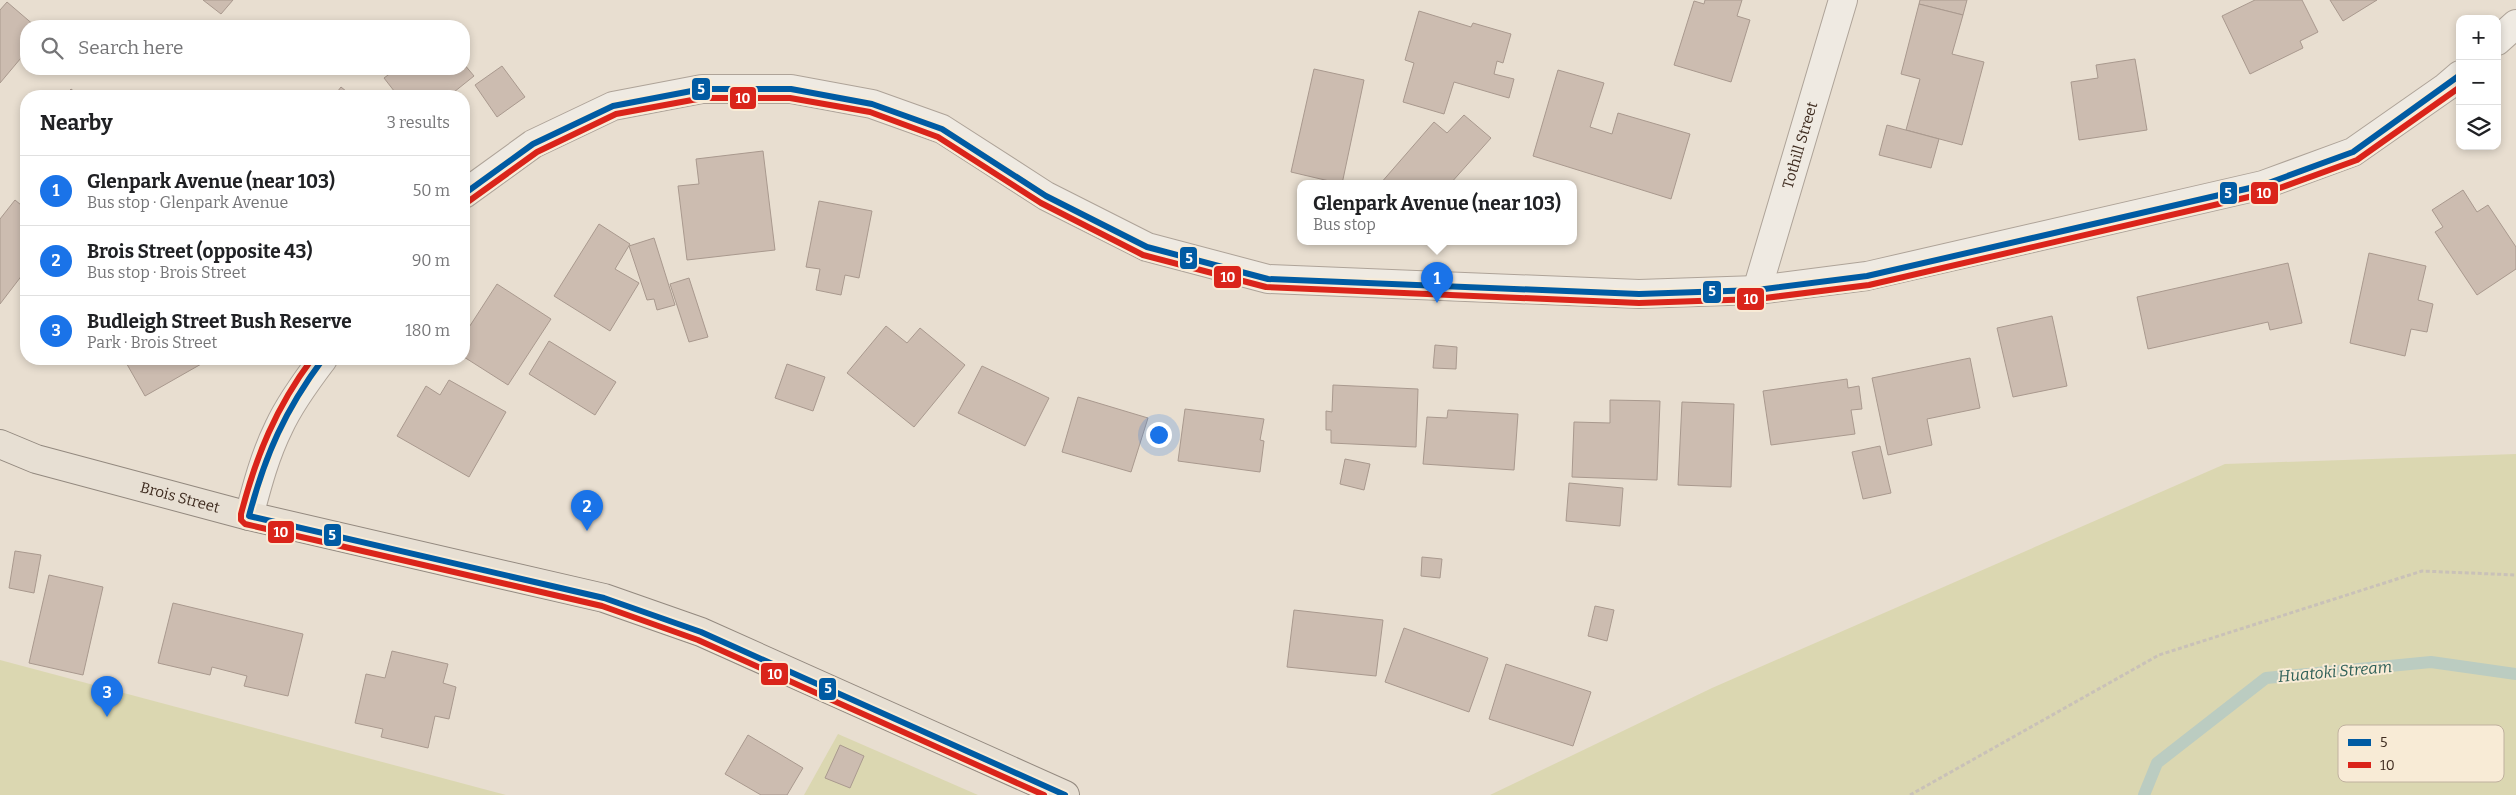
<!DOCTYPE html>
<meta charset="utf-8">
<style>
:root{--surface:#fff;--page:#f2f2f2;--text:#202124;--muted:#757577;--line:#e0e0e0;--accent:#1a73e8}
body{margin:0;font-family:Bitter,serif;background:var(--page);color:var(--text)}
.controls{position:absolute;right:15px;top:15px;display:grid;overflow:hidden;border-radius:10px;box-shadow:0 2px 8px #0003}
.controls button{width:45px;height:45px;display:grid;place-items:center;padding:0;border:0;border-bottom:1px solid var(--line);background:var(--surface);color:var(--text);font:25px sans-serif}
.you{position:absolute;left:1158px;top:434px;width:18px;height:18px;margin:-12px;border:4px solid #fff;border-radius:50%;background:#1a73e8;box-shadow:0 0 0 8px #1a73e833}
.badge{display:grid;place-items:center;width:32px;height:32px;border-radius:50%;background:var(--accent);color:#fff;font-size:16px;font-weight:700}
.pin{position:absolute;translate:-50% -41px;filter:drop-shadow(0 1px 2px #0008)}
.pin::after{content:'';position:absolute;top:26px;width:18px;height:15px;background:inherit;clip-path:polygon(0 0,100% 0,50% 100%)}
.popup{position:absolute;left:1297px;top:180px;width:280px;height:65px;box-sizing:border-box;display:grid;place-content:center;border-radius:10px;background:var(--surface);filter:drop-shadow(0 1px 4px #0005);font-size:16px;white-space:nowrap;color:var(--muted)}
.popup b{font-size:19px;color:var(--text)}
.popup::after{content:'';position:absolute;left:50%;top:100%;margin-left:-10px;border:10px solid transparent;border-top-color:var(--surface)}
.list{margin:0;padding:0;list-style:none}
h2{display:flex;justify-content:space-between;align-items:center;height:65px;margin:0;padding:0 20px;font-size:21px}
h2 small{font-size:16px;font-weight:400;color:var(--muted)}
.list li{display:grid;grid-template-columns:32px 1fr auto;gap:15px;align-items:center;box-sizing:border-box;height:70px;padding:0 20px;border-top:1px solid var(--line)}
.list b{display:block;font-size:19px;white-space:nowrap}
.list p{margin:0;font-size:16px;white-space:nowrap;color:var(--muted)}
.list em{font-size:16px;font-style:normal;color:var(--muted)}
.icon{flex:none;width:28px;height:28px;fill:none;stroke:currentColor;stroke-width:2;stroke-linecap:round;stroke-linejoin:round}
.map{position:relative;flex:none;width:2516px;height:795px;overflow:hidden}
.search{position:absolute;background:var(--surface);box-shadow:0 2px 8px #0003;left:20px;top:20px;width:450px;height:55px;display:flex;align-items:center;gap:12px;box-sizing:border-box;padding:0 18px;border-radius:20px;color:var(--muted);font-size:19px}
.panel{position:absolute;background:var(--surface);box-shadow:0 2px 8px #0003;left:20px;top:90px;width:450px;height:275px;border-radius:20px}
.map>svg:first-child{display:block}
.green{fill:#dbd7b1}
.lines{fill:none;stroke-linecap:round;stroke-linejoin:round}
.stream{stroke:#bbccc1;stroke-width:12}
.building{fill:#ccbcb0;stroke:#a9998e}
.minor-casing{stroke:#aea398;stroke-width:30}
.major-casing{stroke:#93897f;stroke-width:30}
.path{stroke:#c9c1b8;stroke-width:3;stroke-dasharray:4 2.5;stroke-linecap:butt}
.minor{stroke:#efeae2;stroke-width:28}
.major{stroke:#e7dfd3;stroke-width:28}
.bus-1-casing{stroke:#f8ebd6;stroke-width:10}
.bus-2-casing{stroke:#f8ebd6;stroke-width:10}
.bus-1{stroke:#005ba3;stroke-width:6}
.bus-2{stroke:#da241a;stroke-width:6}
.labels{text-anchor:middle;stroke-width:4;stroke-linejoin:round;paint-order:stroke}
.street-label{font-size:15px;fill:#3e2b1f;stroke:#f8ebd6}
.water-label{font-size:16px;font-style:italic;fill:#2d5f57;stroke:#f8ebd6}
.key{fill:#f8ebd6;stroke:#c0b19f;stroke-width:1}
.key-label{font-size:14px;fill:#3e2b1f}
.line-badge{stroke:#f8ebd6;stroke-width:2}
.badge-label{font-size:14px;text-anchor:middle;font-weight:bold;fill:#fff}
</style>
<div class="map">
<svg width="2516" height="795" viewBox="0 0 2516 795">
<rect width="100%" height="100%" fill="#e8ded0"/>
<g class="green">
<polygon points="2516,454 2516,795 1490,795 1712,688 2225,464"/>
<polygon points="0,660 506,795 0,795"/>
<polygon points="838,734 978,795 804,795"/>
</g>
<g class="lines">
<polyline class="stream" points="2144,795 2157,763 2266,678 2431,662 2516,674"/>
</g>
<g class="building">
<polygon points="203,0 233,0 221,14"/>
<polygon points="1705,0 1742,0 1737,16 1750,20 1731,82 1674,65 1694,1 1704,4"/>
<polygon points="1920,0 1967,0 1963,15 1919,4"/>
<polygon points="2255,0 2302,0 2318,32 2300,41 2303,48 2250,74 2222,16"/>
<polygon points="2330,0 2377,0 2343,21"/>
<polygon points="7,2 35,26 26,26 26,52 0,83 0,10"/>
<polygon points="1919,4 1963,15 1952,54 1984,62 1962,145 1906,130 1920,79 1901,74"/>
<polygon points="1419,11 1471,27 1473,23 1511,34 1503,63 1497,61 1494,74 1514,79 1509,98 1454,82 1444,114 1403,102 1414,63 1405,60"/>
<polygon points="2135,59 2147,130 2079,140 2071,82 2098,78 2096,65"/>
<polygon points="464,64 474,76 449,96 398,96 384,78 396,69 464,69"/>
<polygon points="502,66 525,97 497,117 475,85"/>
<polygon points="1314,69 1364,80 1342,184 1291,172"/>
<polygon points="1558,70 1604,83 1590,127 1612,134 1618,113 1690,134 1671,199 1533,156"/>
<polygon points="341,87 352,96 334,96"/>
<polygon points="71,89 80,96 65,96"/>
<polygon points="1464,115 1491,138 1450,184 1380,184 1434,122 1447,133"/>
<polygon points="1887,125 1939,139 1931,168 1879,155"/>
<polygon points="763,151 775,250 687,260 678,186 699,184 696,159"/>
<polygon points="2463,190 2477,212 2488,205 2516,247 2516,269 2477,295 2435,232 2443,227 2432,210"/>
<polygon points="15,200 26,209 26,270 0,304 0,219"/>
<polygon points="819,201 872,211 859,278 845,275 841,295 816,290 820,269 806,267"/>
<polygon points="599,224 630,244 615,269 639,283 610,331 554,296"/>
<polygon points="654,238 675,305 657,310 654,299 647,300 629,246"/>
<polygon points="2369,253 2426,266 2418,300 2433,304 2427,332 2411,329 2405,356 2350,343"/>
<polygon points="2288,263 2302,323 2270,330 2268,322 2148,349 2137,297"/>
<polygon points="689,278 708,337 689,342 670,284"/>
<polygon points="497,284 551,319 508,385 464,357 464,335"/>
<polygon points="2052,316 2067,386 2013,397 1997,328"/>
<polygon points="886,326 907,343 920,328 965,365 914,427 847,373"/>
<polygon points="549,341 616,382 595,415 529,374"/>
<polygon points="1435,345 1457,347 1456,369 1433,368"/>
<polygon points="1970,358 1980,408 1927,419 1932,445 1888,455 1872,378"/>
<polygon points="124,359 210,359 145,396"/>
<polygon points="787,364 825,377 813,411 775,398"/>
<polygon points="982,366 1049,398 1025,446 958,413"/>
<polygon points="1847,379 1848,388 1859,386 1862,409 1851,410 1855,434 1771,445 1763,391"/>
<polygon points="449,380 506,412 469,477 397,436 426,386 440,395"/>
<polygon points="1333,385 1418,389 1416,447 1331,443 1331,430 1326,430 1326,411 1332,412"/>
<polygon points="1078,397 1148,418 1131,472 1062,452"/>
<polygon points="1610,400 1660,401 1657,480 1572,477 1574,422 1610,423"/>
<polygon points="1682,402 1734,404 1731,487 1678,485"/>
<polygon points="1185,409 1264,419 1260,440 1264,441 1260,472 1178,461"/>
<polygon points="1448,410 1518,414 1514,470 1423,464 1427,417 1447,418"/>
<polygon points="1880,446 1891,493 1863,499 1852,452"/>
<polygon points="1345,459 1370,464 1364,490 1340,484"/>
<polygon points="1569,483 1623,488 1620,526 1566,521"/>
<polygon points="15,551 41,555 34,593 9,588"/>
<polygon points="1422,557 1442,559 1440,578 1421,576"/>
<polygon points="49,575 103,587 83,675 29,663"/>
<polygon points="173,603 303,634 288,696 244,686 247,676 212,667 210,675 158,663"/>
<polygon points="1595,606 1614,610 1607,641 1588,636"/>
<polygon points="1294,610 1383,620 1376,676 1287,667"/>
<polygon points="1404,628 1488,658 1469,712 1385,682"/>
<polygon points="392,651 448,664 443,683 456,687 449,719 435,716 428,748 381,737 383,729 355,723 366,674 385,678"/>
<polygon points="1506,664 1591,692 1573,746 1489,719"/>
<polygon points="748,735 803,768 787,795 761,795 725,774"/>
<polygon points="840,745 864,756 850,788 825,778"/>
</g>
<g class="lines">
<g class="minor-casing">
<g id="minor">
<polyline points="2497,41 2516,24"/>
<polyline points="464,194 533,144 613,106 702,89 791,89 872,104 942,129 1046,196 1147,247 1268,279 1639,294 1757,290 1867,276 2263,185 2353,152 2446,87 2460,75"/>
<path id="s1" d="M1757 290 1843 0"/>
<path d="M249 516C257 486 265 455 279 427 290 403 307 380 323 359"/>
</g>
</g>
<g class="major-casing">
<g id="major">
<path id="s2" d="M0 444 36 459 249 516 604 598 701 632 1065 795"/>
</g>
</g>
<polyline class="path" points="1910,795 2159,655 2422,571 2516,575"/>
<use href="#minor" class="minor"/>
<use href="#major" class="major"/>
<g class="bus-1-casing">
<g id="bus-1">
<polyline points="464,194 533,144 613,106 702,89 791,89 872,104 942,129 1046,196 1147,247 1268,279 1639,294 1757,290 1867,276 2263,185 2353,152 2460,75"/>
<path d="M323 359C285 410 265 455 249 516L604 598 701 632 1065 795"/>
</g>
</g>
<g class="bus-2-casing">
<g id="bus-2">
<polyline points="469,201 537,152 616,114 703,98 790,98 870,112 938,137 1041,203 1143,255 1266,287 1639,303 1757,299 1869,285 2266,193 2357,160 2460,87"/>
<path d="M312 359C276 407 256 456 241 514V520L245 524 602 606 698 640 1044 795"/>
</g>
</g>
<use href="#bus-1" class="bus-1"/>
<use href="#bus-2" class="bus-2"/>
</g>
<g class="labels">
<g class="street-label">
<text dy="5" stroke="none"><textPath href="#s1" startOffset="151">Tothill Street</textPath></text>
<text dy="5" stroke="none"><textPath href="#s2" startOffset="188">Brois Street</textPath></text>
</g>
<g class="water-label">
<text transform="translate(2335 671) rotate(-5)" y="6">Huatoki Stream</text>
</g>
</g>
<rect x="2338" y="725" width="166" height="57" rx="8" class="key"/>
<rect x="2348" y="739" width="23" height="7" fill="#005ba3"/>
<rect x="2348" y="762" width="23" height="6" fill="#da241a"/>
<g class="key-label">
<text x="2380" y="747">5</text>
<text x="2380" y="770">10</text>
</g>
<g class="line-badge">
<rect x="691" y="77" width="20" height="24" rx="5" fill="#005ba3"/>
<rect x="729" y="86" width="28" height="24" rx="5" fill="#da241a"/>
<rect x="2219" y="181" width="19" height="24" rx="5" fill="#005ba3"/>
<rect x="2250" y="181" width="29" height="24" rx="5" fill="#da241a"/>
<rect x="1179" y="246" width="19" height="24" rx="5" fill="#005ba3"/>
<rect x="1213" y="265" width="29" height="24" rx="5" fill="#da241a"/>
<rect x="1702" y="280" width="20" height="24" rx="5" fill="#005ba3"/>
<rect x="1736" y="287" width="29" height="24" rx="5" fill="#da241a"/>
<rect x="267" y="520" width="28" height="24" rx="5" fill="#da241a"/>
<rect x="323" y="523" width="19" height="24" rx="5" fill="#005ba3"/>
<rect x="760" y="662" width="29" height="24" rx="5" fill="#da241a"/>
<rect x="818" y="677" width="19" height="24" rx="5" fill="#005ba3"/>
</g>
<g class="badge-label">
<text x="701" y="94">5</text>
<text x="743" y="103">10</text>
<text x="2228" y="198">5</text>
<text x="2264" y="198">10</text>
<text x="1189" y="263">5</text>
<text x="1228" y="282">10</text>
<text x="1712" y="296">5</text>
<text x="1751" y="304">10</text>
<text x="281" y="537">10</text>
<text x="332" y="540">5</text>
<text x="775" y="679">10</text>
<text x="828" y="693">5</text>
</g>
</svg>
<div class="controls">
<button>+</button>
<button>−</button>
<button><svg class="icon" aria-label="layers" viewBox="0 0 24 24"><path d="M12 4l9 5-9 5-9-5zM3 14l9 5 9-5"/></svg></button>
</div>
<div class="you"></div>
<div class="pin badge" style="left:1437px;top:303px">1</div>
<div class="popup"><b>Glenpark Avenue (near 103)</b>Bus stop</div>
<div class="pin badge" style="left:587px;top:531px">2</div>
<div class="pin badge" style="left:107px;top:717px">3</div>
<div class="search"><svg class="icon" aria-label="search" viewBox="0 0 24 24"><circle cx="10" cy="10" r="6"/><path d="M15 15l6 6"/></svg>Search here</div>
<section class="panel">
<h2>Nearby<small>3 results</small></h2>
<ul class="list">
<li><span class="badge">1</span><div><b>Glenpark Avenue (near 103)</b><p>Bus stop · Glenpark Avenue</p></div><em>50 m</em></li>
<li><span class="badge">2</span><div><b>Brois Street (opposite 43)</b><p>Bus stop · Brois Street</p></div><em>90 m</em></li>
<li><span class="badge">3</span><div><b>Budleigh Street Bush Reserve</b><p>Park · Brois Street</p></div><em>180 m</em></li>
</ul>
</section>
</div>
